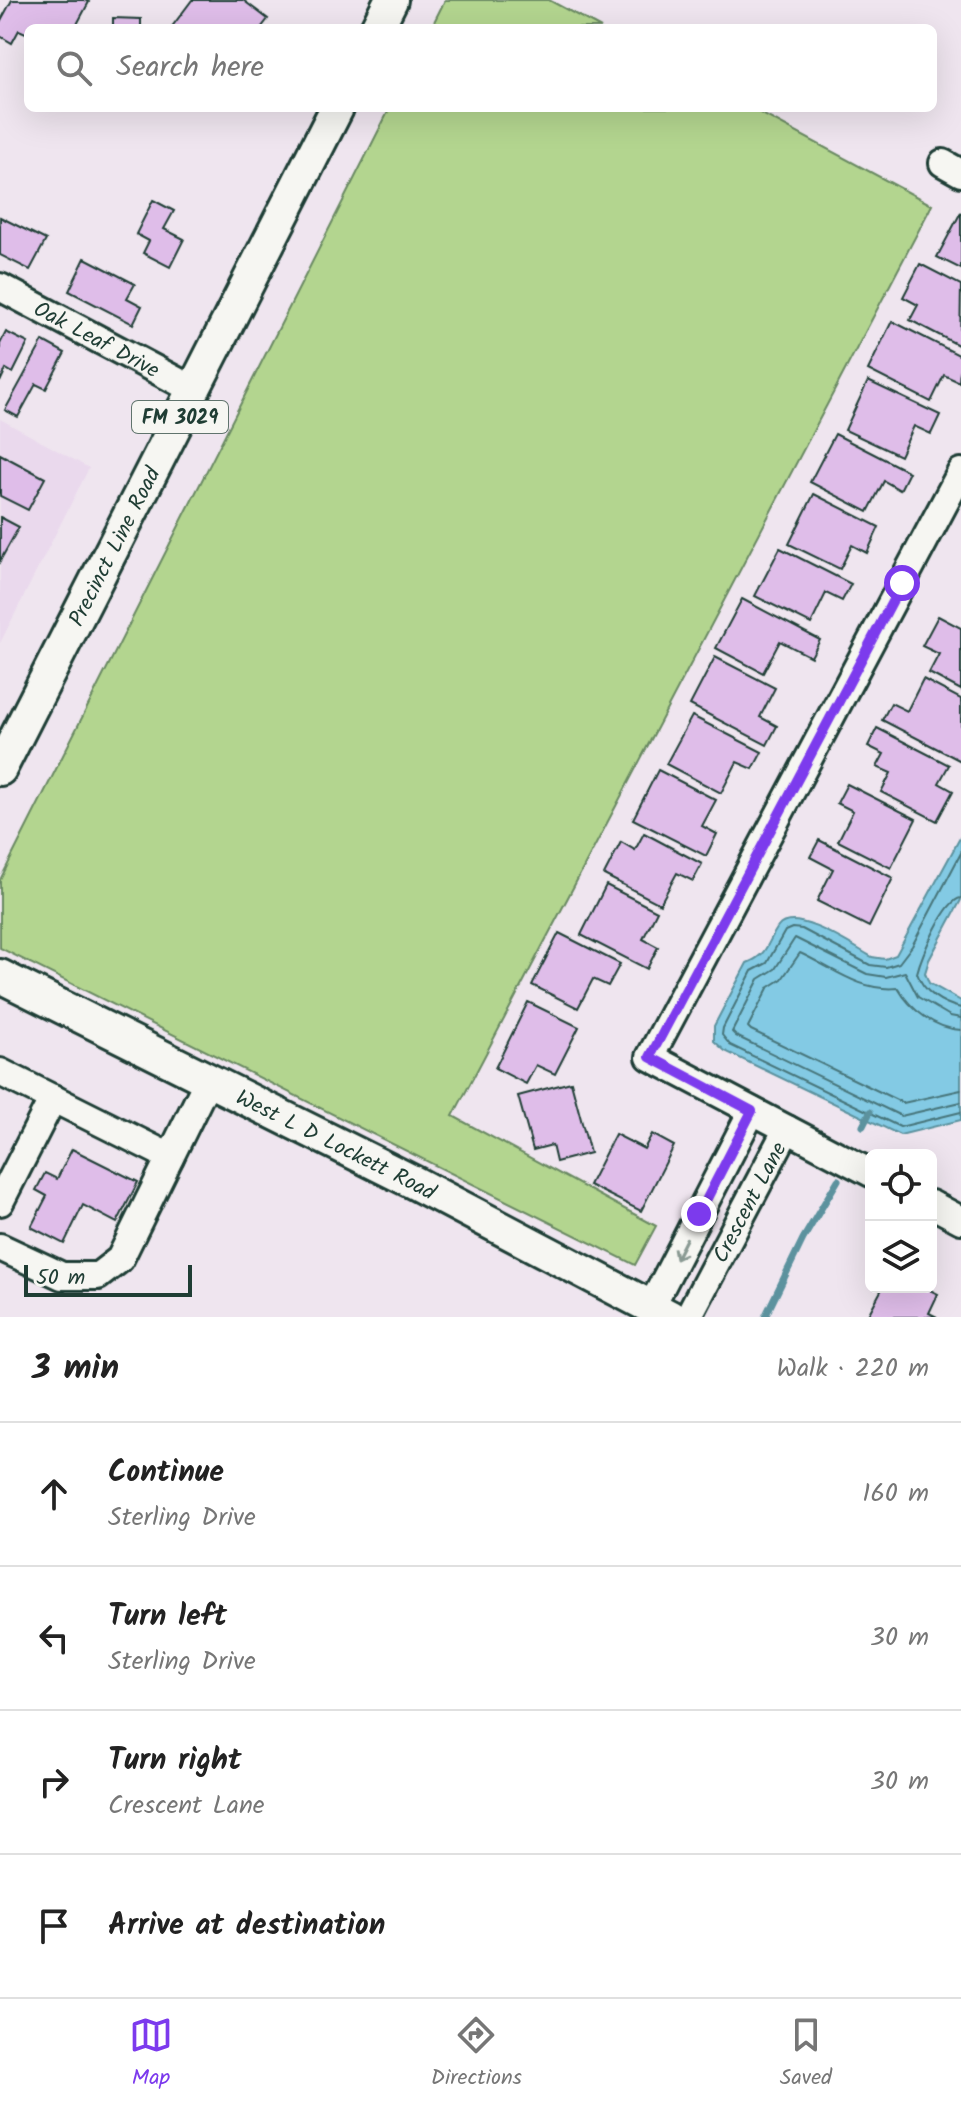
<!DOCTYPE html>
<meta charset="utf-8">
<style>
:root{--surface:#fff;--page:#f2f2f2;--text:#222;--muted:#767676;--line:#e0e0e0;--accent:#7c3aed}
body{margin:0;font-family:Kalam,sans-serif;background:var(--page);color:var(--text)}
.controls{position:absolute;right:24px;bottom:24px;display:grid;overflow:hidden;border-radius:12px;box-shadow:0 8px 32px #0002}
.controls button{width:72px;height:72px;display:grid;place-items:center;padding:0;border:0;border-bottom:2px solid var(--line);background:var(--surface);color:var(--text);font:40px sans-serif}
.scale{position:absolute;left:24px;bottom:20px;width:168px;box-sizing:border-box;padding-left:8px;border:4px solid #1f3d34;border-top:0;font-size:22px;line-height:28px;white-space:nowrap;color:#1f3d34;-webkit-text-stroke:6px #f6f6f2;paint-order:stroke}
.stop{position:absolute;width:24px;height:24px;margin:-18px;border:6px solid #7c3aed;border-radius:50%;background:#fff}
.stop.end{background:#7c3aed;border-color:#fff;box-shadow:0 2px 8px #0008}
.list{margin:0;padding:0;list-style:none}
h2{display:flex;justify-content:space-between;align-items:center;height:104px;margin:0;padding:0 32px;font-size:34px}
h2 small{font-size:26px;font-weight:400;color:var(--muted)}
.list li{display:grid;grid-template-columns:52px 1fr auto;gap:24px;align-items:center;box-sizing:border-box;height:144px;padding:0 32px;border-top:2px solid var(--line)}
.list b{display:block;font-size:30px;white-space:nowrap}
.list p{margin:0;font-size:26px;white-space:nowrap;color:var(--muted)}
.list em{font-size:26px;font-style:normal;color:var(--muted)}
.icon{flex:none;width:44px;height:44px;fill:none;stroke:currentColor;stroke-width:2;stroke-linecap:round;stroke-linejoin:round}
.map{position:relative;flex:none;width:961px;height:1317px;overflow:hidden}
.search{position:absolute;background:var(--surface);box-shadow:0 8px 32px #0002;left:24px;right:24px;top:24px;height:88px;display:flex;align-items:center;gap:20px;box-sizing:border-box;padding:0 28px;border-radius:12px;color:var(--muted);font-size:30px}
.sheet{height:680px;background:var(--surface)}
nav{display:flex;justify-content:space-around;align-items:center;box-sizing:border-box;height:112px;border-top:2px solid var(--line);background:var(--surface);font-size:22px;color:var(--muted)}
nav a{display:grid;justify-items:center;gap:4px}
nav .on{color:var(--accent)}
.map>svg:first-child{display:block}
.built{fill:#ead9ed}
.green{fill:#b3d58f;stroke:#698962;stroke-width:2}
.water{fill:#83cae4;stroke:#5b929e;stroke-width:2}
.lines{fill:none;stroke-linecap:round;stroke-linejoin:round}
.shore{stroke:#47757a;stroke-width:2}
.stream{stroke:#5b929e;stroke-width:7}
.building{fill:#dfbde9;stroke:#1f3d34;stroke-width:2}
.minor-casing{stroke:#1f3d34;stroke-width:32}
.major-casing{stroke:#1f3d34;stroke-width:38}
.minor{stroke:#f6f6f2;stroke-width:26}
.major{stroke:#f6f6f2;stroke-width:32}
.oneway{stroke:#8a9a93}
.route{stroke:#7c3aed;stroke-width:10}
.labels{text-anchor:middle;stroke-width:8;stroke-linejoin:round;paint-order:stroke}
.shield{fill:#f6f6f2;stroke:#60746d;stroke-width:2}
.shield-label{font-size:20px;font-weight:bold;fill:#1f3d34}
.street-label{font-size:22px;fill:#1f3d34;stroke:#f6f6f2}
</style>
<div class="map">
<svg width="961" height="1317" viewBox="0 0 961 1317">
<rect width="100%" height="100%" fill="#efe5ef"/>
<filter id="ink" filterUnits="userSpaceOnUse"><feTurbulence type="fractalNoise" baseFrequency=".0125" numOctaves="2"/><feDisplacementMap in="SourceGraphic" scale="16" xChannelSelector="R" yChannelSelector="G"/><feConvolveMatrix kernelMatrix="1 2 1 2 8 2 1 2 1" color-interpolation-filters="sRGB"/></filter>
<g filter="url(#ink)">
<polygon class="built" points="0,419 89,468 0,643"/>
<g class="green">
<polygon points="445,0 549,0 601,28 431,28"/>
<polygon points="390,108 751,108 932,205 453,1116 656,1226 635,1265 0,948 0,880"/>
</g>
<path class="water" d="M961 836V900L929 960 925 973 929 983 961 1001V1120L900 1135 725 1051 714 1041V1026L747 963C768 955 766 944 778 927 794 906 854 947 872 957L885 959 896 955Z"/>
<g class="lines">
<g class="shore">
<polyline points="961,853 912,946 899,963 886,967 870,965 802,929 792,928 785,931 767,963 752,971 723,1028 722,1035 730,1045 900,1127 961,1112"/>
<path d="M961 898C945 900 921 957 917 973 923 992 942 1004 961 1008"/>
<polyline points="961,1018 950,1016 918,997 905,972 886,977 867,974 795,938 775,969 759,979 732,1032 736,1036 901,1116 961,1102"/>
<path d="M961 1030C935 1029 910 1009 898 988 860 992 833 968 800 953L782 979 768 988 748 1027 751 1030 903 1103 961 1090"/>
</g>
<g class="stream">
<polyline points="863,1126 870,1112"/>
<polyline points="765,1317 803,1239 838,1180"/>
</g>
</g>
<g class="building">
<polygon points="12,0 85,0 89,2 75,28 28,28 28,34 19,30 12,43 0,36 0,22"/>
<polygon points="192,0 243,0 268,19 261,28 171,28"/>
<polygon points="113,18 141,19 141,28 113,28"/>
<polygon points="153,200 174,211 164,229 184,239 170,267 143,253 149,241 136,234"/>
<polygon points="961,212 961,269 937,257"/>
<polygon points="0,217 46,240 30,270 0,255"/>
<polygon points="85,258 135,284 127,298 142,306 133,324 69,291"/>
<polygon points="920,264 961,285 960,346 910,320 918,305 903,297"/>
<polygon points="892,321 961,356 959,382 944,375 931,402 868,370"/>
<polygon points="6,332 28,343 13,373 6,369 0,382 0,344"/>
<polygon points="43,341 65,353 46,389 36,384 18,417 5,410"/>
<polygon points="868,381 940,415 931,434 914,426 900,456 845,430"/>
<polygon points="835,434 909,472 900,490 884,481 868,512 810,482"/>
<polygon points="0,454 45,478 28,510 0,496"/>
<polygon points="814,494 879,527 867,553 852,545 840,569 789,544"/>
<polygon points="0,517 19,527 0,561"/>
<polygon points="780,548 851,584 842,601 826,593 811,624 755,596"/>
<polygon points="742,599 820,640 811,657 780,641 763,673 716,648"/>
<polygon points="938,616 961,628 961,690 929,673 939,654 922,646"/>
<polygon points="715,657 775,688 760,717 777,726 767,745 690,705"/>
<polygon points="923,679 961,699 961,761 882,720 891,703 907,711"/>
<polygon points="692,716 762,752 753,769 737,762 721,793 666,764"/>
<polygon points="877,728 949,765 939,783 953,791 937,821 881,792 891,773 877,767 884,754 868,746"/>
<polygon points="658,770 716,800 702,826 717,834 706,856 633,819"/>
<polygon points="847,784 916,819 891,868 838,841 853,811 837,803"/>
<polygon points="644,833 702,864 693,881 677,873 660,904 604,875 621,842 635,850"/>
<polygon points="819,840 893,878 869,927 817,901 833,869 810,857"/>
<polygon points="606,885 657,911 643,939 658,947 647,969 581,935"/>
<polygon points="559,933 620,964 608,986 593,979 578,1008 532,985"/>
<polygon points="528,1002 579,1027 555,1074 536,1065 526,1084 495,1068"/>
<polygon points="571,1082 590,1153 556,1162 552,1145 533,1150 518,1096"/>
<polygon points="615,1134 644,1149 652,1134 674,1146 641,1211 589,1185"/>
<polygon points="72,1149 138,1182 117,1223 83,1205 64,1244 31,1227 47,1196 36,1190 45,1173 57,1179"/>
<polygon points="883,1287 924,1287 938,1294 929,1313 937,1317 867,1317"/>
</g>
<g class="lines">
<g class="minor-casing">
<g id="minor">
<polyline points="943,163 961,173"/>
<path id="s1" d="M0 287 194 390"/>
<polyline points="0,1072 170,1157"/>
<polyline points="871,1173 650,1057 961,472"/>
<polyline points="0,1202 53,1098"/>
<polyline points="931,1204 961,1220"/>
<polyline points="0,1247 62,1276 98,1276 120,1259 208,1080"/>
<polyline points="651,1307 752,1111"/>
<path id="s2" d="M688 1317 787 1129"/>
</g>
</g>
<g class="major-casing">
<g id="major">
<polyline points="377,28 391,0"/>
<path id="s3" d="M0 769 337 108"/>
<path id="s4" d="M0 976 413 1182 670 1317"/>
</g>
</g>
<use href="#minor" class="minor"/>
<use href="#major" class="major"/>
</g>
<defs><path id="oneway-shaft" d="M-6 0H5M1.5-3L5.5 0L1.5 3" fill="none" stroke-width="1.6" stroke-linecap="round" stroke-linejoin="round" transform="scale(2)"/></defs>
<use class="oneway" href="#oneway-shaft" transform="translate(681 1249) rotate(117)"/>
</g>
<g class="lines" filter="url(#ink)">
<polyline class="route" points="699,1214 752,1111 650,1057 902,583"/>
</g>
<g class="labels">
<rect class="shield" x="132" y="401" width="96" height="32" rx="6"/>
<g class="shield-label">
<text x="180" y="424">FM 3029</text>
</g>
<g class="street-label">
<text dy="8" stroke="none"><textPath href="#s1" startOffset="110">Oak Leaf Drive</textPath></text>
<text dy="8" stroke="none"><textPath href="#s3" startOffset="250">Precinct Line Road</textPath></text>
<text dy="8" stroke="none"><textPath href="#s4" startOffset="376">West L D Lockett Road</textPath></text>
<text dy="8" stroke="none"><textPath href="#s2" startOffset="130">Crescent Lane</textPath></text>
</g>
</g>
</svg>
<div class="controls">
<button><svg class="icon" aria-label="locate" viewBox="0 0 24 24"><circle cx="12" cy="12" r="6"/><path d="M12 2v4M12 18v4M2 12h4M18 12h4"/></svg></button>
<button><svg class="icon" aria-label="layers" viewBox="0 0 24 24"><path d="M12 4l9 5-9 5-9-5zM3 14l9 5 9-5"/></svg></button>
</div>
<div class="scale">50 m</div>
<div class="stop" style="left:902px;top:583px"></div>
<div class="stop end" style="left:699px;top:1214px"></div>
<div class="search"><svg class="icon" aria-label="search" viewBox="0 0 24 24"><circle cx="10" cy="10" r="6"/><path d="M15 15l6 6"/></svg>Search here</div>
</div>
<section class="sheet">
<h2>3 min<small>Walk · 220 m</small></h2>
<ul class="list">
<li><svg class="icon" aria-label="ahead" viewBox="0 0 24 24"><path d="M12 20V5M6 11l6-6 6 6"/></svg><div><b>Continue</b><p>Sterling Drive</p></div><em>160 m</em></li>
<li><svg class="icon" aria-label="left" viewBox="0 0 24 24"><path d="M17 20v-9H6M10 6l-5 5 5 5"/></svg><div><b>Turn left</b><p>Sterling Drive</p></div><em>30 m</em></li>
<li><svg class="icon" aria-label="right" viewBox="0 0 24 24"><path d="M7 20v-9h11M14 6l5 5-5 5"/></svg><div><b>Turn right</b><p>Crescent Lane</p></div><em>30 m</em></li>
<li><svg class="icon" aria-label="arrive" viewBox="0 0 24 24"><path d="M6 21V4h12l-3 4 3 4H6"/></svg><div><b>Arrive at destination</b></div></li>
</ul>
</section>
<nav>
<a class="on"><svg class="icon" aria-label="map" viewBox="0 0 24 24"><path d="M3 6l6-2 6 2 6-2v14l-6 2-6-2-6 2zM9 4v14M15 6v14"/></svg>Map</a>
<a><svg class="icon" aria-label="directions" viewBox="0 0 24 24"><path d="M12 3l9 9-9 9-9-9zM9 14v-3h6M13 9l2 2-2 2"/></svg>Directions</a>
<a><svg class="icon" aria-label="saved" viewBox="0 0 24 24"><path d="M7 4h10v16l-5-4-5 4z"/></svg>Saved</a>
</nav>
